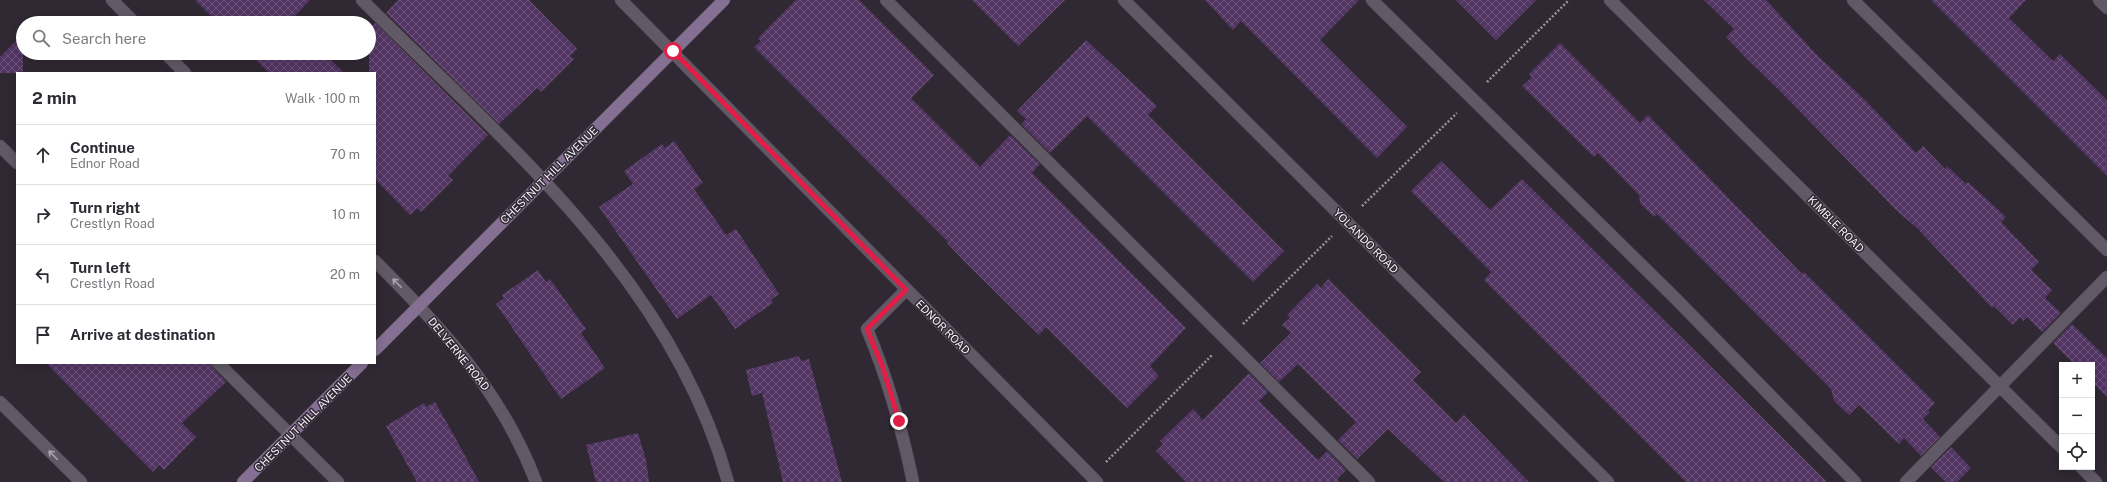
<!DOCTYPE html>
<meta charset="utf-8">
<style>
:root{--surface:#fff;--page:#f2f2f3;--text:#2b2b33;--muted:#7c7c81;--line:#e1e1e2}
body{margin:0;font-family:"Public Sans",sans-serif;background:var(--page);color:var(--text)}
.controls{position:absolute;right:12px;bottom:12px;display:grid;overflow:hidden;border-radius:0px;box-shadow:0 2px 10px #0003}
.controls button{width:36px;height:36px;display:grid;place-items:center;padding:0;border:0;border-bottom:1px solid var(--line);background:var(--surface);color:var(--text);font:20px sans-serif}
.stop{position:absolute;width:12px;height:12px;margin:-9px;border:3px solid #e11d48;border-radius:50%;background:#fff}
.stop.end{background:#e11d48;border-color:#fff;box-shadow:0 1px 4px #0008}
.list{margin:0;padding:0;list-style:none}
h2{display:flex;justify-content:space-between;align-items:center;height:52px;margin:0;padding:0 16px;font-size:17px}
h2 small{font-size:13px;font-weight:400;color:var(--muted)}
.list li{display:grid;grid-template-columns:26px 1fr auto;gap:12px;align-items:center;box-sizing:border-box;height:60px;padding:0 16px;border-top:1px solid var(--line)}
.list b{display:block;font-size:15px;white-space:nowrap}
.list p{margin:0;font-size:13px;white-space:nowrap;color:var(--muted)}
.list em{font-size:13px;font-style:normal;color:var(--muted)}
.icon{flex:none;width:22px;height:22px;fill:none;stroke:currentColor;stroke-width:2;stroke-linecap:round;stroke-linejoin:round}
.map{position:relative;flex:none;width:2107px;height:482px;overflow:hidden}
.search{position:absolute;background:var(--surface);box-shadow:0 2px 10px #0003;left:16px;top:16px;width:360px;height:44px;display:flex;align-items:center;gap:10px;box-sizing:border-box;padding:0 14px;border-radius:22px;color:var(--muted);font-size:15px}
.panel{position:absolute;background:var(--surface);box-shadow:0 2px 10px #0003;left:16px;top:72px;width:360px;height:292px;border-radius:0px}
.map>svg:first-child{display:block}
.building{fill:url(#building-cross-hatch)}
.lines{fill:none;stroke-linecap:round;stroke-linejoin:round}
.lane-casing{stroke:#4d4750;stroke-width:13}
.street-casing{stroke:#4d4750;stroke-width:13}
.secondary-casing{stroke:#4d4750;stroke-width:13}
.path{stroke:#98929b;stroke-width:2.5;stroke-dasharray:2 2;stroke-linecap:butt}
.lane{stroke:#615a66;stroke-width:12}
.street{stroke:#615a66;stroke-width:12}
.secondary{stroke:#857093;stroke-width:12}
.oneway{stroke:#aaa4ae}
.route{stroke:#e11d48;stroke-width:5}
.labels{text-anchor:middle;stroke-width:3;stroke-linejoin:round;paint-order:stroke}
.street-label{font-size:11px;fill:#f4eff6;stroke:#302934}
</style>
<div class="map">
<svg width="2107" height="482" viewBox="0 0 2107 482">
<defs>
<pattern id="building-cross-hatch" width="8" height="8" patternUnits="userSpaceOnUse"><rect width="8" height="8" fill="#523563"/><path d="M0 0l8 8M0 8l8-8" fill="none" stroke="#6c537a"/></pattern>
</defs>
<rect width="100%" height="100%" fill="#302934"/>
<g class="building">
<polygon points="195,0 310,0 291,20 294,23 218,23"/>
<polygon points="398,0 529,0 577,49 570,56 574,59 541,92 537,88 499,124 386,13"/>
<polygon points="796,0 859,0 934,75 911,98 980,167 1010,135 1040,164 1032,173 1186,328 1150,366 1159,376 1127,408 1046,327 1039,335 964,261 947,243 948,242 754,47 761,41 758,38"/>
<polygon points="972,0 1065,0 1018,46"/>
<polygon points="1205,0 1359,0 1320,40 1407,127 1377,158 1241,21 1233,30"/>
<polygon points="1456,0 1536,0 1496,40"/>
<polygon points="1704,0 1766,0 1818,56 1865,100 1916,153 1923,146 1945,169 1947,166 1966,184 1968,182 2006,217 2001,222 2039,262 2031,270 2052,290 2045,298 2061,313 2042,332 2027,317 2023,321 2020,317 2013,325 1994,306 1992,308 1917,228 1897,211 1781,92 1746,58 1726,37 1734,29"/>
<polygon points="1931,0 2026,0 2009,18 2053,61 2060,54 2107,100 2107,176"/>
<polygon points="375,23 488,135 448,176 453,180 421,212 417,208 410,215 375,179 375,73 369,73 369,29"/>
<polygon points="23,34 23,73 0,73 0,57"/>
<polygon points="1086,40 1157,106 1148,115 1284,251 1253,282 1087,116 1050,153 1021,124 1026,119 1017,111"/>
<polygon points="1560,43 1640,123 1648,115 1802,274 1804,272 1935,403 1928,410 1930,412 1923,419 1940,437 1921,456 1904,438 1899,444 1859,405 1849,415 1834,401 1831,389 1657,214 1654,217 1640,203 1639,195 1598,153 1594,157 1522,86 1532,77 1529,74"/>
<polygon points="249,53 324,53 344,73 269,73"/>
<polygon points="674,141 703,183 694,189 726,235 736,229 779,294 771,300 773,303 735,329 711,295 677,319 599,207 633,184 624,171 662,144 665,148"/>
<polygon points="1441,161 1490,210 1522,179 1827,482 1686,482 1484,280 1491,272 1411,191"/>
<polygon points="538,270 546,282 550,279 560,293 586,329 581,333 605,368 561,399 496,304 504,298 502,295"/>
<polygon points="1328,279 1421,372 1413,380 1456,423 1464,415 1529,482 1444,482 1388,429 1357,459 1338,440 1356,422 1298,364 1279,382 1260,363 1291,333 1282,325 1290,318 1287,315 1317,284 1321,288"/>
<polygon points="2072,324 2107,358 2107,397 2092,382 2092,365 2075,365 2053,343"/>
<polygon points="799,356 801,361 809,359 842,482 783,482 762,393 752,396 746,370"/>
<polygon points="46,363 211,363 213,368 226,382 182,423 196,437 164,470 159,465 153,472"/>
<polygon points="1249,373 1268,392 1259,401 1318,460 1327,451 1346,470 1337,479 1340,482 1186,482 1156,451 1163,444 1160,441 1193,409 1203,420"/>
<polygon points="435,402 456,439 479,482 417,482 399,450 386,426 424,403 426,407"/>
<polygon points="638,433 646,460 649,482 596,482 586,445"/>
<polygon points="1951,447 1971,468 1957,482 1946,482 1931,467"/>
</g>
<g class="lines">
<g class="lane-casing">
<g id="lane">
<path d="M362 0C505 143 672 279 728 482"/>
<polyline points="886,0 1369,482"/>
<polyline points="1372,0 1674,297 1855,482"/>
<polyline points="1853,0 2107,250"/>
<polyline points="0,146 17,163"/>
<polyline points="218,363 338,482"/>
<polyline points="1906,482 2107,277"/>
</g>
</g>
<g class="street-casing">
<g id="street">
<polyline points="112,0 135,23"/>
<polyline points="621,0 1097,482"/>
<polyline points="1124,0 1608,482"/>
<polyline points="1610,0 2062,448"/>
<polyline points="2099,0 2107,8"/>
<polyline points="165,53 185,73"/>
<path d="M375 261C442 328 502 392 536 482"/>
<path d="M906 290 867 329C888 379 902 429 913 482"/>
<polyline points="0,402 81,482"/>
<polyline points="2081,467 2096,482"/>
</g>
</g>
<g class="secondary-casing">
<g id="secondary">
<polyline points="375,350 724,0"/>
<polyline points="243,482 362,363"/>
</g>
</g>
<g class="path">
<polyline points="1487,82 1569,0"/>
<polyline points="1362,206 1457,113"/>
<polyline points="1243,324 1332,236"/>
<polyline points="1106,462 1212,355"/>
</g>
<use href="#lane" class="lane"/>
<use href="#street" class="street"/>
<use href="#secondary" class="secondary"/>
</g>
<defs><path id="oneway-shaft" d="M-6 0H5M1.5-3L5.5 0L1.5 3" fill="none" stroke-width="1.6" stroke-linecap="round" stroke-linejoin="round"/></defs>
<g class="oneway">
<use href="#oneway-shaft" transform="translate(397 283) rotate(-135)"/>
<use href="#oneway-shaft" transform="translate(53 455) rotate(-135)"/>
</g>
<g class="lines">
<polyline class="route" points="673,51 906,290 867,329 883,368 899,421"/>
</g>
<g class="labels">
<g class="street-label">
<text transform="translate(549 175) rotate(-45)" y="4">CHESTNUT HILL AVENUE</text>
<text transform="translate(1836 224) rotate(45)" y="4">KIMBLE ROAD</text>
<text transform="translate(1366 241) rotate(45)" y="4">YOLANDO ROAD</text>
<text transform="translate(943 327) rotate(45)" y="4">EDNOR ROAD</text>
<text transform="translate(459 354) rotate(51)" y="4">DELVERNE ROAD</text>
<text transform="translate(303 423) rotate(-45)" y="4">CHESTNUT HILL AVENUE</text>
</g>
</g>
</svg>
<div class="controls">
<button>+</button>
<button>−</button>
<button><svg class="icon" aria-label="locate" viewBox="0 0 24 24"><circle cx="12" cy="12" r="6"/><path d="M12 2v4M12 18v4M2 12h4M18 12h4"/></svg></button>
</div>
<div class="stop" style="left:673px;top:51px"></div>
<div class="stop end" style="left:899px;top:421px"></div>
<div class="search"><svg class="icon" aria-label="search" viewBox="0 0 24 24"><circle cx="10" cy="10" r="6"/><path d="M15 15l6 6"/></svg>Search here</div>
<section class="panel">
<h2>2 min<small>Walk · 100 m</small></h2>
<ul class="list">
<li><svg class="icon" aria-label="ahead" viewBox="0 0 24 24"><path d="M12 20V5M6 11l6-6 6 6"/></svg><div><b>Continue</b><p>Ednor Road</p></div><em>70 m</em></li>
<li><svg class="icon" aria-label="right" viewBox="0 0 24 24"><path d="M7 20v-9h11M14 6l5 5-5 5"/></svg><div><b>Turn right</b><p>Crestlyn Road</p></div><em>10 m</em></li>
<li><svg class="icon" aria-label="left" viewBox="0 0 24 24"><path d="M17 20v-9H6M10 6l-5 5 5 5"/></svg><div><b>Turn left</b><p>Crestlyn Road</p></div><em>20 m</em></li>
<li><svg class="icon" aria-label="arrive" viewBox="0 0 24 24"><path d="M6 21V4h12l-3 4 3 4H6"/></svg><div><b>Arrive at destination</b></div></li>
</ul>
</section>
</div>
